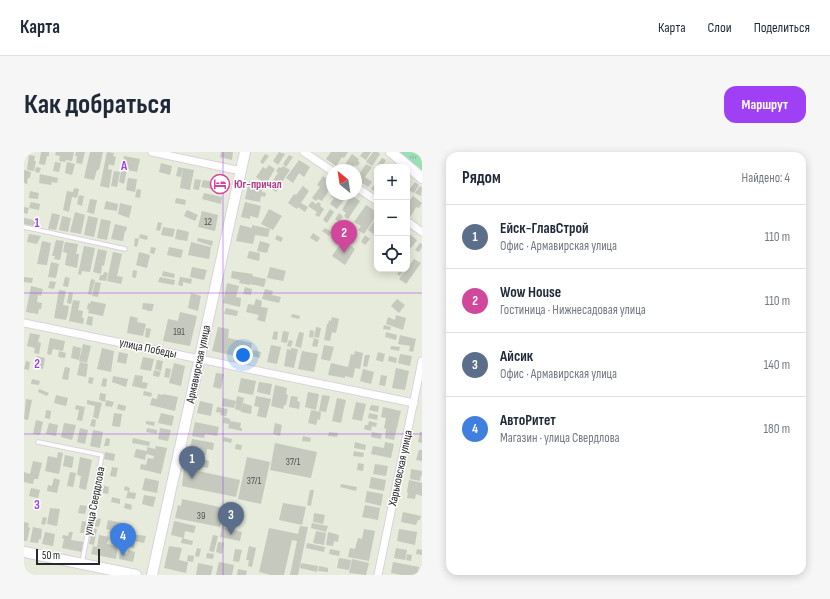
<!DOCTYPE html>
<html lang="ru">
<meta charset="utf-8">
<style>
:root{--surface:#fff;--page:#f6f6f7;--text:#1f2937;--muted:#747a83;--line:#e0e1e3;--accent:#a040f4}
body{margin:0;font-family:"Sofia Sans Condensed",sans-serif;background:var(--page);color:var(--text)}
.controls{position:absolute;right:12px;top:12px;display:grid;overflow:hidden;border-radius:8px;box-shadow:0 2px 10px #0003}
.controls button{width:36px;height:36px;display:grid;place-items:center;padding:0;border:0;border-bottom:1px solid var(--line);background:var(--surface);color:var(--text);font:20px sans-serif}
.compass{position:absolute;left:302px;top:12px;width:36px;height:36px;border-radius:50%;background:var(--surface);box-shadow:0 2px 10px #0003;rotate:330deg}
.scale{position:absolute;left:12px;bottom:10px;width:64px;box-sizing:border-box;padding-left:4px;border:2px solid #292929;border-top:0;font-size:11px;line-height:14px;white-space:nowrap;color:#292929;-webkit-text-stroke:3px #fff;paint-order:stroke}
.you{position:absolute;left:219px;top:203px;width:14px;height:14px;margin:-10px;border:3px solid #fff;border-radius:50%;background:#1a73e8;box-shadow:0 0 0 6px #1a73e833}
.badge{display:grid;place-items:center;width:26px;height:26px;border-radius:50%;background:var(--accent);color:#fff;font-size:13px;font-weight:700}
.pin{position:absolute;translate:-50% -33px;filter:drop-shadow(0 1px 2px #0008)}
.pin::after{content:'';position:absolute;top:21px;width:14px;height:12px;background:inherit;clip-path:polygon(0 0,100% 0,50% 100%)}
.list{margin:0;padding:0;list-style:none}
h2{display:flex;justify-content:space-between;align-items:center;height:52px;margin:0;padding:0 16px;font-size:17px}
h2 small{font-size:13px;font-weight:400;color:var(--muted)}
.list li{display:grid;grid-template-columns:26px 1fr auto;gap:12px;align-items:center;box-sizing:border-box;height:64px;padding:0 16px;border-top:1px solid var(--line)}
.list b{display:block;font-size:15px;white-space:nowrap}
.list p{margin:0;font-size:13px;white-space:nowrap;color:var(--muted)}
.list em{font-size:13px;font-style:normal;color:var(--muted)}
.icon{flex:none;width:22px;height:22px;fill:none;stroke:currentColor;stroke-width:2;stroke-linecap:round;stroke-linejoin:round}
.map{position:relative;flex:none;width:398px;height:423px;overflow:hidden;border-radius:12px}
header{display:flex;align-items:center;gap:24px;box-sizing:border-box;height:56px;padding:0 20px;background:var(--surface);border-bottom:1px solid var(--line)}
header strong{font-size:19px}
nav{display:flex;gap:22px;margin-inline-start:auto;font-size:14px}
.intro{display:flex;align-items:center;justify-content:space-between;box-sizing:border-box;height:96px;padding:0 24px}
h1{margin:0;font-size:28px}
.button{padding:10px 18px;border-radius:12px;background:var(--accent);color:#fff;font-size:14px;font-weight:700}
main{display:flex;gap:24px;padding:0 24px}
aside{flex:1;background:var(--surface);border-radius:12px;box-shadow:0 2px 10px #0003}
.map>svg:first-child{display:block}
.grass{fill:url(#grass-tufts)}
.building{fill:#c5c9be}
.lines{fill:none;stroke-linecap:round;stroke-linejoin:round}
.lane-casing{stroke:#dad1e2;stroke-width:5.5}
.street-casing{stroke:#dad1e2;stroke-width:9}
.secondary-casing{stroke:#dad1e2;stroke-width:12}
.lane{stroke:#fff;stroke-width:3.5}
.street{stroke:#fff;stroke-width:7}
.secondary{stroke:#fff;stroke-width:10}
.rail-casing{stroke:#aa9eb3;stroke-width:4}
.rail{stroke:#fff;stroke-width:2.5;stroke-dasharray:8;stroke-linecap:butt}
.grid{fill:none;stroke:#a040f4;stroke-width:1;stroke-opacity:0.55}
.labels{text-anchor:middle;stroke-width:3;stroke-linejoin:round;paint-order:stroke}
.number-label{font-size:10px;fill:#50514e}
.hotel-label{font-size:12px;font-weight:bold;fill:#b23c85;stroke:#fff;text-anchor:start}
.street-label{font-size:12px;fill:#292929;stroke:#fff}
.grid-label{font-size:13px;text-anchor:middle;font-weight:bold;fill:#a040f4;stroke:#fff;stroke-width:3;stroke-linejoin:round;paint-order:stroke}
</style>
<header>
<strong>Карта</strong>
<nav><a>Карта</a><a>Слои</a><a>Поделиться</a></nav>
</header>
<div class="intro"><h1>Как добраться</h1><a class="button">Маршрут</a></div>
<main>
<div class="map">
<svg width="398" height="423" viewBox="0 0 398 423">
<defs>
<pattern id="grass-tufts" width="24" height="20" patternUnits="userSpaceOnUse"><rect width="24" height="20" fill="#99e0b4"/><path d="M3 7l-1-3M5 7V3M7 7l1-3M15 17l-1-3M17 17v-4M19 17l1-3" fill="none" stroke="#84c09b"/></pattern>
</defs>
<rect width="100%" height="100%" fill="#e7ebdb"/>
<polygon class="grass" points="374,0 395,0 398,3 398,20"/>
<g class="building">
<polygon points="17,0 25,0 25,4 23,4 21,13 15,12"/>
<polygon points="32,0 50,0 48,9 42,8 41,10 35,9 36,4 31,3"/>
<polygon points="52,0 61,0 58,12 52,11 53,4 51,4"/>
<polygon points="66,0 79,0 75,18 73,18 70,28 60,26"/>
<polygon points="83,0 90,1 89,4 92,5 90,14 85,12 84,17 88,18 85,36 76,34"/>
<polygon points="197,0 209,0 208,8 196,5"/>
<polygon points="255,0 261,2 254,13 249,9"/>
<polygon points="307,0 324,0 320,6 318,5 312,14 302,7"/>
<polygon points="339,0 347,0 342,8 336,4"/>
<polygon points="349,0 354,0 356,2 348,14 342,10"/>
<polygon points="241,2 245,4 239,12 236,10"/>
<polygon points="328,2 335,7 334,9 336,11 333,14 331,13 328,18 319,18 318,17"/>
<polygon points="5,3 11,4 10,9 12,9 10,19 3,18"/>
<polygon points="265,3 269,5 262,15 259,12"/>
<polygon points="100,4 116,7 113,20 103,18 100,32 95,30"/>
<polygon points="358,6 362,8 358,15 352,15"/>
<polygon points="275,8 286,15 280,25 275,21 269,31 262,26"/>
<polygon points="31,10 37,11 35,20 29,19"/>
<polygon points="43,10 51,12 48,23 41,21"/>
<polygon points="137,11 148,14 146,23 135,20"/>
<polygon points="342,12 348,15 341,25 348,30 344,35 332,27"/>
<polygon points="245,13 251,17 242,32 232,25 239,15 242,17"/>
<polygon points="259,14 266,18 256,33 249,28 254,21 252,19 255,15 257,16"/>
<polygon points="12,15 17,16 15,21 11,20"/>
<polygon points="154,15 159,16 157,25 152,24"/>
<polygon points="159,16 170,18 166,38 156,36"/>
<polygon points="0,18 7,20 6,26 4,26 3,32 0,31"/>
<polygon points="90,19 96,20 93,35 87,34"/>
<polygon points="16,22 34,26 33,31 28,30 27,33 15,31"/>
<polygon points="193,23 203,25 200,39 177,35 179,28 191,30"/>
<polygon points="299,24 308,30 308,34 298,49 294,47 292,49 288,46 296,35 293,33"/>
<polygon points="104,26 113,27 111,40 102,38"/>
<polygon points="171,27 177,28 175,38 169,37"/>
<polygon points="225,29 240,32 238,40 242,41 241,45 237,44 236,50 221,47"/>
<polygon points="353,29 353,41 347,37"/>
<polygon points="391,30 395,33 390,41 385,38"/>
<polygon points="248,31 255,36 252,40 245,36"/>
<polygon points="279,34 285,39 277,51 284,55 281,60 274,55 273,57 264,51 270,42 272,43"/>
<polygon points="396,34 398,36 397,44 391,41"/>
<polygon points="50,36 55,37 53,46 48,45 45,60 39,58 43,39 49,40"/>
<polygon points="113,37 117,38 116,46 111,45"/>
<polygon points="6,39 15,41 14,47 5,46"/>
<polygon points="180,41 198,45 197,52 178,47"/>
<polygon points="309,42 324,42 313,57 306,52 310,46 307,45"/>
<polygon points="55,43 60,44 58,54 53,52"/>
<polygon points="327,43 336,49 324,67 320,64 322,61 318,58"/>
<polygon points="389,44 398,51 395,56 392,55 387,64 383,61 383,52"/>
<polygon points="152,46 162,48 161,53 151,51"/>
<polygon points="66,47 73,48 70,62 63,60"/>
<polygon points="82,49 94,52 93,59 80,57"/>
<polygon points="288,49 292,52 294,50 297,52 296,54 300,57 295,65 291,63 293,60 284,54"/>
<polygon points="7,50 16,52 15,58 5,56"/>
<polygon points="221,50 237,54 234,66 226,64 226,67 217,65"/>
<polygon points="96,51 108,54 105,66 94,62"/>
<polygon points="342,53 353,60 353,63 340,82 334,78 337,74 330,70"/>
<polygon points="0,55 5,56 3,62 0,61"/>
<polygon points="245,57 258,64 249,78 237,72"/>
<polygon points="306,57 310,60 303,71 299,68"/>
<polygon points="163,58 174,63 171,69 160,64"/>
<polygon points="178,59 194,63 191,79 174,75"/>
<polygon points="51,60 61,63 57,82 46,80"/>
<polygon points="28,61 36,63 32,78 24,77"/>
<polygon points="315,61 319,64 315,70 311,67"/>
<polygon points="38,64 47,66 44,80 35,78"/>
<polygon points="64,64 74,66 70,85 60,83"/>
<polygon points="353,65 353,82 351,83 344,78"/>
<polygon points="0,66 15,69 14,75 0,72"/>
<polygon points="77,67 87,69 83,88 73,86"/>
<polygon points="134,70 138,71 136,79 132,78"/>
<polygon points="91,72 103,75 102,79 101,79 99,89 87,87"/>
<polygon points="216,73 228,76 228,73 246,77 244,85 231,83 229,92 212,89"/>
<polygon points="139,75 151,77 149,85 137,83"/>
<polygon points="301,76 308,80 305,84 298,79"/>
<polygon points="153,77 165,80 163,89 151,87"/>
<polygon points="289,81 296,86 293,90 286,86"/>
<polygon points="384,81 393,88 387,96 383,94"/>
<polygon points="5,82 17,84 13,92 3,90"/>
<polygon points="116,82 124,84 123,88 115,86"/>
<polygon points="253,83 259,86 257,90 251,87"/>
<polygon points="341,83 346,87 341,93 337,90"/>
<polygon points="111,86 115,87 113,95 110,94"/>
<polygon points="174,86 189,89 188,94 173,89"/>
<polygon points="32,88 40,89 36,108 30,107 31,104 28,104"/>
<polygon points="319,88 331,97 321,113 308,104"/>
<polygon points="18,89 27,91 23,113 13,112"/>
<polygon points="236,89 246,92 243,101 233,99"/>
<polygon points="41,90 54,92 52,102 55,102 53,116 41,113 43,101 39,100"/>
<polygon points="167,90 187,95 185,107 164,103"/>
<polygon points="396,91 398,92 398,95 395,100 391,98"/>
<polygon points="60,94 71,96 66,120 58,119 57,123 54,122"/>
<polygon points="127,95 132,96 130,102 126,101"/>
<polygon points="145,95 159,98 157,106 143,103"/>
<polygon points="74,97 83,99 80,114 78,113 77,122 69,120"/>
<polygon points="225,99 236,101 235,109 223,106"/>
<polygon points="89,100 98,102 93,124 99,125 97,132 83,129"/>
<polygon points="115,100 126,103 123,116 112,113"/>
<polygon points="390,107 397,111 382,132 375,127"/>
<polygon points="27,110 35,112 32,126 24,125"/>
<polygon points="168,115 183,118 180,128 166,125"/>
<polygon points="246,115 262,119 259,129 243,126"/>
<polygon points="377,117 381,117 376,124 373,122"/>
<polygon points="109,118 113,119 112,126 108,125"/>
<polygon points="139,119 151,122 150,126 138,124"/>
<polygon points="208,119 229,122 228,124 242,127 240,135 226,132 226,133 215,131 216,128 207,126"/>
<polygon points="80,120 84,121 82,129 75,128 76,123 79,123"/>
<polygon points="0,125 9,126 8,131 0,130"/>
<polygon points="41,125 46,126 44,135 39,134"/>
<polygon points="136,125 151,128 150,133 134,130"/>
<polygon points="156,125 168,127 167,132 159,130 159,134 154,133"/>
<polygon points="67,127 71,128 67,143 64,142"/>
<polygon points="26,129 32,130 30,137 24,136"/>
<polygon points="71,130 77,131 74,145 68,144"/>
<polygon points="203,131 215,134 212,145 217,146 216,155 199,151"/>
<polygon points="7,134 19,137 17,144 14,143 13,150 18,151 17,157 15,157 14,162 2,160"/>
<polygon points="221,135 228,137 227,143 219,142"/>
<polygon points="241,137 249,139 248,143 257,145 255,151 238,147"/>
<polygon points="35,138 42,139 39,153 45,154 44,161 42,168 30,166"/>
<polygon points="45,140 49,141 47,152 43,151"/>
<polygon points="167,141 177,144 174,159 164,156"/>
<polygon points="232,147 238,149 237,155 244,156 241,170 233,168 235,163 222,160 224,152 230,153"/>
<polygon points="373,147 381,153 375,161 367,154"/>
<polygon points="49,148 56,149 54,158 59,159 58,166 60,166 59,172 45,169"/>
<polygon points="67,149 82,152 79,164 64,161 65,158 63,157 64,151 66,152"/>
<polygon points="119,151 130,152 128,159 123,159 123,158 118,157"/>
<polygon points="202,156 214,159 213,164 200,162"/>
<polygon points="156,160 173,164 166,194 139,189 144,167 154,169"/>
<polygon points="268,162 276,164 275,167 267,165"/>
<polygon points="372,163 382,166 379,178 362,172 364,165 371,168"/>
<polygon points="64,164 69,165 68,174 62,172"/>
<polygon points="106,164 114,166 113,170 122,172 119,184 103,181"/>
<polygon points="308,165 315,167 312,181 308,180 306,189 300,188 303,172 304,172 305,168 307,169"/>
<polygon points="360,173 367,175 366,178 359,177"/>
<polygon points="194,175 205,177 204,186 228,191 225,207 188,199"/>
<polygon points="292,175 297,176 295,186 290,185"/>
<polygon points="122,176 127,177 125,186 121,185"/>
<polygon points="286,178 290,179 289,186 285,185"/>
<polygon points="250,179 254,180 253,188 248,187"/>
<polygon points="259,179 265,180 263,191 257,190"/>
<polygon points="275,180 280,181 277,196 271,194"/>
<polygon points="362,180 373,183 372,188 361,185"/>
<polygon points="6,181 16,183 14,190 17,191 15,202 10,201 11,196 3,194"/>
<polygon points="376,183 392,187 389,200 385,199 386,194 374,192"/>
<polygon points="26,186 41,189 39,199 29,197 27,203 23,202"/>
<polygon points="290,186 295,188 293,195 288,194"/>
<polygon points="265,188 269,189 267,195 263,194"/>
<polygon points="59,192 67,194 63,211 55,209"/>
<polygon points="247,193 257,195 253,212 243,210"/>
<polygon points="300,193 310,195 306,209 297,207"/>
<polygon points="49,194 57,196 55,208 47,206"/>
<polygon points="367,194 376,195 375,199 366,197"/>
<polygon points="78,196 90,199 87,220 73,217"/>
<polygon points="267,196 274,197 270,216 260,214 263,197 267,198"/>
<polygon points="229,198 237,200 236,206 228,204"/>
<polygon points="35,199 42,201 41,206 34,205"/>
<polygon points="278,199 294,202 290,220 274,217"/>
<polygon points="331,199 339,201 336,217 331,216 329,226 321,224 321,226 304,223 307,211 324,215 327,202 330,203"/>
<polygon points="95,200 104,202 102,212 93,210"/>
<polygon points="354,200 361,202 359,210 352,208"/>
<polygon points="376,202 388,204 386,214 374,211"/>
<polygon points="341,203 346,203 343,215 339,214"/>
<polygon points="13,204 21,206 19,217 11,216"/>
<polygon points="365,204 373,206 372,211 364,209"/>
<polygon points="119,205 130,207 127,219 116,217"/>
<polygon points="133,208 139,209 137,219 131,217"/>
<polygon points="2,209 6,210 5,218 0,217"/>
<polygon points="56,210 64,212 62,225 53,223"/>
<polygon points="150,211 161,214 157,234 145,231"/>
<polygon points="41,215 46,216 44,228 38,227"/>
<polygon points="142,216 147,217 145,226 140,225"/>
<polygon points="372,216 385,219 381,238 368,236"/>
<polygon points="339,217 350,220 347,232 336,229"/>
<polygon points="130,218 137,220 135,225 129,224"/>
<polygon points="192,221 200,222 197,237 189,235"/>
<polygon points="111,223 119,224 118,230 124,231 122,237 108,234"/>
<polygon points="357,223 363,224 361,234 355,233"/>
<polygon points="89,224 104,227 102,235 88,230"/>
<polygon points="65,225 70,226 68,232 64,231"/>
<polygon points="79,226 83,227 82,235 77,234"/>
<polygon points="217,226 232,229 229,243 214,240"/>
<polygon points="8,227 16,229 15,233 7,232"/>
<polygon points="235,230 248,232 246,243 233,240"/>
<polygon points="251,233 263,236 262,242 264,243 262,253 260,253 259,257 247,254"/>
<polygon points="15,237 25,241 23,244 14,240"/>
<polygon points="120,239 128,241 127,245 119,243"/>
<polygon points="284,240 295,242 292,258 281,255"/>
<polygon points="76,241 82,242 81,250 75,248"/>
<polygon points="134,242 139,243 139,242 154,245 151,259 126,253 128,246 133,247"/>
<polygon points="32,243 44,246 42,254 30,251"/>
<polygon points="298,243 306,244 302,260 295,259"/>
<polygon points="213,244 220,246 217,259 211,257"/>
<polygon points="232,244 247,247 242,266 233,264 235,255 230,254"/>
<polygon points="267,244 274,245 273,249 276,250 275,257 265,255"/>
<polygon points="199,246 212,249 210,256 198,254"/>
<polygon points="313,246 322,248 317,271 308,269"/>
<polygon points="2,247 8,248 4,268 0,267"/>
<polygon points="63,248 78,251 74,267 69,265 71,254 63,252"/>
<polygon points="82,248 90,250 88,255 81,254"/>
<polygon points="176,249 189,252 187,264 173,261"/>
<polygon points="332,250 342,252 338,269 328,267"/>
<polygon points="219,251 228,254 227,262 217,260"/>
<polygon points="94,252 102,254 101,259 93,257"/>
<polygon points="52,253 61,255 58,269 53,268 55,258 51,257"/>
<polygon points="347,253 355,254 354,260 345,258"/>
<polygon points="193,255 204,257 202,264 196,263 197,261 192,260"/>
<polygon points="359,255 377,259 370,288 361,286 362,277 360,276 362,266 357,265"/>
<polygon points="22,258 27,259 26,267 21,266"/>
<polygon points="287,258 297,260 296,268 294,267 292,273 284,271"/>
<polygon points="90,261 98,262 96,275 88,274"/>
<polygon points="137,261 150,264 148,274 134,271"/>
<polygon points="345,261 354,263 353,268 344,266"/>
<polygon points="200,265 206,267 206,269 217,271 216,276 218,276 218,279 204,276 205,272 199,271"/>
<polygon points="68,267 72,268 71,275 66,274"/>
<polygon points="12,268 19,270 16,283 9,282"/>
<polygon points="122,269 131,270 130,274 122,272"/>
<polygon points="345,269 353,271 352,275 348,274 347,279 340,277 341,273 344,273"/>
<polygon points="171,270 195,275 193,284 181,282 180,286 168,284"/>
<polygon points="25,271 34,273 32,284 22,282"/>
<polygon points="40,271 52,273 48,288 37,285"/>
<polygon points="251,271 258,273 256,284 249,282"/>
<polygon points="56,276 64,278 61,292 53,290"/>
<polygon points="123,276 133,278 133,282 122,280"/>
<polygon points="136,276 147,278 144,289 134,287"/>
<polygon points="69,278 79,280 76,296 66,294"/>
<polygon points="305,280 314,281 313,285 304,284"/>
<polygon points="348,280 358,282 357,287 347,285"/>
<polygon points="396,280 398,280 398,291 394,290"/>
<polygon points="279,284 287,286 286,290 278,289"/>
<polygon points="200,285 208,287 207,291 199,289"/>
<polygon points="82,286 86,287 85,294 80,294"/>
<polygon points="109,286 126,290 125,294 108,291"/>
<polygon points="168,287 190,291 189,298 183,297 182,303 165,300"/>
<polygon points="331,290 342,293 341,298 330,296"/>
<polygon points="361,290 370,292 367,306 347,302 349,294 360,296"/>
<polygon points="251,291 293,300 287,326 246,318"/>
<polygon points="212,292 218,293 217,298 211,297"/>
<polygon points="132,294 143,296 137,322 116,317 117,312 122,313 124,306 129,307 130,304 122,302 121,308 110,305 112,297 123,299 123,295 131,297"/>
<polygon points="395,298 398,298 398,309 392,308"/>
<polygon points="330,299 340,301 339,305 329,304"/>
<polygon points="34,300 39,301 35,322 21,319 24,304 33,306"/>
<polygon points="81,300 91,302 90,309 80,307"/>
<polygon points="41,303 50,305 48,316 39,314"/>
<polygon points="164,304 185,309 184,316 162,311"/>
<polygon points="56,305 68,308 62,338 55,336 57,324 53,323"/>
<polygon points="223,305 246,310 237,352 214,347"/>
<polygon points="9,309 18,311 14,327 10,327 9,332 0,330 0,320 6,322"/>
<polygon points="334,311 340,312 339,319 333,318"/>
<polygon points="351,312 364,314 362,324 349,322"/>
<polygon points="88,315 94,316 92,325 86,324"/>
<polygon points="160,316 216,328 212,345 158,334"/>
<polygon points="387,317 398,319 398,324 397,323 396,329 386,327"/>
<polygon points="46,320 52,321 49,335 43,334"/>
<polygon points="347,325 362,328 360,339 345,336"/>
<polygon points="30,326 36,328 33,341 23,339 24,333 28,334"/>
<polygon points="121,326 135,329 133,341 118,338"/>
<polygon points="385,328 398,331 398,344 392,342 391,347 383,346 384,341 383,340"/>
<polygon points="74,332 85,335 84,342 73,340"/>
<polygon points="317,332 333,335 332,339 316,335"/>
<polygon points="101,334 106,336 105,340 112,341 111,347 102,346 104,339 100,338"/>
<polygon points="7,336 16,338 14,346 5,344"/>
<polygon points="286,338 290,338 287,354 283,353"/>
<polygon points="343,339 359,342 357,354 341,350"/>
<polygon points="120,343 132,345 129,355 118,352"/>
<polygon points="88,345 96,347 96,352 87,350"/>
<polygon points="158,347 200,356 196,375 151,366 154,353 157,354"/>
<polygon points="101,351 108,353 107,358 100,356"/>
<polygon points="259,351 282,355 278,373 255,368"/>
<polygon points="56,353 63,354 61,362 54,361"/>
<polygon points="341,353 356,356 354,368 338,365"/>
<polygon points="26,356 36,357 33,374 23,372"/>
<polygon points="201,360 209,362 206,375 198,373"/>
<polygon points="379,360 397,364 396,368 394,368 392,373 377,370"/>
<polygon points="290,361 301,363 299,372 289,370"/>
<polygon points="19,365 23,366 21,373 17,372"/>
<polygon points="70,365 77,367 75,375 68,374"/>
<polygon points="84,368 108,373 104,392 96,391 97,385 91,384 91,382 85,381 86,378 82,377"/>
<polygon points="58,369 63,370 60,381 56,381"/>
<polygon points="150,369 172,374 170,381 161,379 160,386 147,383"/>
<polygon points="0,370 5,371 4,375 6,376 3,389 0,389"/>
<polygon points="288,371 304,374 302,380 287,376"/>
<polygon points="276,374 284,375 274,423 266,423 273,389 268,388 260,423 247,423 235,420 245,376 274,382"/>
<polygon points="9,375 18,377 17,387 15,387 14,391 6,390"/>
<polygon points="198,375 218,380 216,389 196,385"/>
<polygon points="69,376 73,377 70,393 65,392"/>
<polygon points="340,377 351,379 345,409 324,405 326,396 331,397 334,386 338,387"/>
<polygon points="375,377 393,380 391,393 373,389"/>
<polygon points="292,379 302,381 300,393 289,391"/>
<polygon points="21,380 31,382 29,394 18,392"/>
<polygon points="45,380 49,380 47,388 60,390 58,400 38,396 40,387 38,386 39,383 44,384"/>
<polygon points="304,380 315,383 314,390 310,389 309,394 302,393"/>
<polygon points="109,382 122,384 120,391 111,389 110,396 106,395"/>
<polygon points="75,383 85,385 83,392 94,394 92,407 67,402 69,394 73,395"/>
<polygon points="189,383 194,384 190,400 185,399"/>
<polygon points="89,384 95,386 94,393 87,392"/>
<polygon points="158,386 169,389 168,393 157,391"/>
<polygon points="194,390 200,391 198,402 192,400"/>
<polygon points="283,391 301,395 300,400 282,396"/>
<polygon points="145,394 158,396 155,408 164,410 162,421 140,416"/>
<polygon points="225,394 232,396 228,415 224,414 225,408 222,408"/>
<polygon points="173,396 177,397 175,405 171,404"/>
<polygon points="372,396 383,398 381,408 370,406"/>
<polygon points="211,397 218,398 215,410 209,409"/>
<polygon points="306,397 316,399 315,404 305,402"/>
<polygon points="393,397 398,398 398,403 392,402"/>
<polygon points="104,398 111,400 109,410 95,407 96,400 103,402"/>
<polygon points="183,401 190,402 189,407 182,406"/>
<polygon points="383,402 388,403 387,409 382,408"/>
<polygon points="164,403 170,404 169,410 163,409"/>
<polygon points="315,406 327,408 325,418 313,416"/>
<polygon points="328,407 345,411 342,423 325,421"/>
<polygon points="195,410 210,413 208,423 192,423"/>
<polygon points="369,410 395,415 393,423 377,423 367,421"/>
<polygon points="174,411 189,414 187,423 172,423"/>
<polygon points="277,411 294,414 293,420 276,416"/>
<polygon points="295,414 304,416 304,420 294,419"/>
<polygon points="214,417 223,419 222,423 213,423"/>
</g>
<g class="lines">
<g class="lane-casing">
<g id="lane">
<polyline points="0,75 101,97"/>
<polyline points="14,290 78,303 58,411"/>
</g>
</g>
<g class="street-casing">
<g id="street">
<polyline points="128,0 217,19"/>
<polyline points="280,0 308,19"/>
<polyline points="332,35 353,49"/>
<polyline points="383,69 398,80"/>
<polyline points="0,171 390,251"/>
<polyline points="354,423 398,209"/>
</g>
</g>
<g class="secondary-casing">
<g id="secondary">
<polyline points="367,0 398,26"/>
<polyline points="0,400 112,423"/>
<polyline points="128,423 221,0"/>
</g>
</g>
<use href="#lane" class="lane"/>
<use href="#street" class="street"/>
<use href="#secondary" class="secondary"/>
<g class="rail-casing">
<polyline id="rail" points="397,0 398,0"/>
</g>
<use href="#rail" class="rail"/>
</g>
<path class="grid" d="M199 0V423M0 141H398M0 282H398"/>
<defs>
<g id="hotel-ring" transform="scale(1)"><circle r="9.5" fill="#fff" stroke="#d1479c" stroke-width="1.5"/><path d="M-6-4.5h1.5V1H6V5H4.5V3h-9V5H-6ZM-4 0a1.8 1.8 0 1 1 3.6 0ZM.5 0V-2.5h3Q6-2.5 6 0Z" fill="#d1479c"/></g>
</defs>
<g fill-rule="evenodd">
<use href="#hotel-ring" x="196" y="32"/>
</g>
<g class="labels">
<g class="number-label">
<text x="184" y="73">12</text>
<text x="155" y="183">191</text>
<text x="269" y="313">37/1</text>
<text x="230" y="332">37/1</text>
<text x="177" y="367">39</text>
</g>
<g class="hotel-label">
<text x="210" y="36">Юг-причал</text>
</g>
<g class="street-label">
<text transform="translate(124 196) rotate(12)" y="4">улица Победы</text>
<text transform="translate(174 212) rotate(-78)" y="4">Армавирская улица</text>
<text transform="translate(376 316) rotate(-78)" y="4">Харьковская улица</text>
<text transform="translate(70 349) rotate(-79)" y="4">улица Свердлова</text>
</g>
</g>
<g class="grid-label">
<text x="100" y="18">A</text>
<text x="13" y="75">1</text>
<text x="13" y="216">2</text>
<text x="13" y="357">3</text>
</g>
</svg>
<div class="controls">
<button>+</button>
<button>−</button>
<button><svg class="icon" aria-label="locate" viewBox="0 0 24 24"><circle cx="12" cy="12" r="6"/><path d="M12 2v4M12 18v4M2 12h4M18 12h4"/></svg></button>
</div>
<svg class="compass" viewBox="-18 -18 36 36"><path d="M0-13l5 13h-10z" fill="#e53935"/><path d="M0 13l5-13h-10z" fill="#747a83"/></svg>
<div class="scale">50 m</div>
<div class="you"></div>
<div class="pin badge" style="left:168px;top:327px;background:#5c6f8a">1</div>
<div class="pin badge" style="left:320px;top:101px;background:#d1479c">2</div>
<div class="pin badge" style="left:207px;top:383px;background:#5c6f8a">3</div>
<div class="pin badge" style="left:99px;top:404px;background:#3f7fe0">4</div>
</div>
<aside>
<h2>Рядом<small>Найдено: 4</small></h2>
<ul class="list">
<li><span class="badge" style="background:#5c6f8a">1</span><div><b>Ейск-ГлавСтрой</b><p>Офис · Армавирская улица</p></div><em>110 m</em></li>
<li><span class="badge" style="background:#d1479c">2</span><div><b>Wow House</b><p>Гостиница · Нижнесадовая улица</p></div><em>110 m</em></li>
<li><span class="badge" style="background:#5c6f8a">3</span><div><b>Айсик</b><p>Офис · Армавирская улица</p></div><em>140 m</em></li>
<li><span class="badge" style="background:#3f7fe0">4</span><div><b>АвтоРитет</b><p>Магазин · улица Свердлова</p></div><em>180 m</em></li>
</ul>
</aside>
</main>
